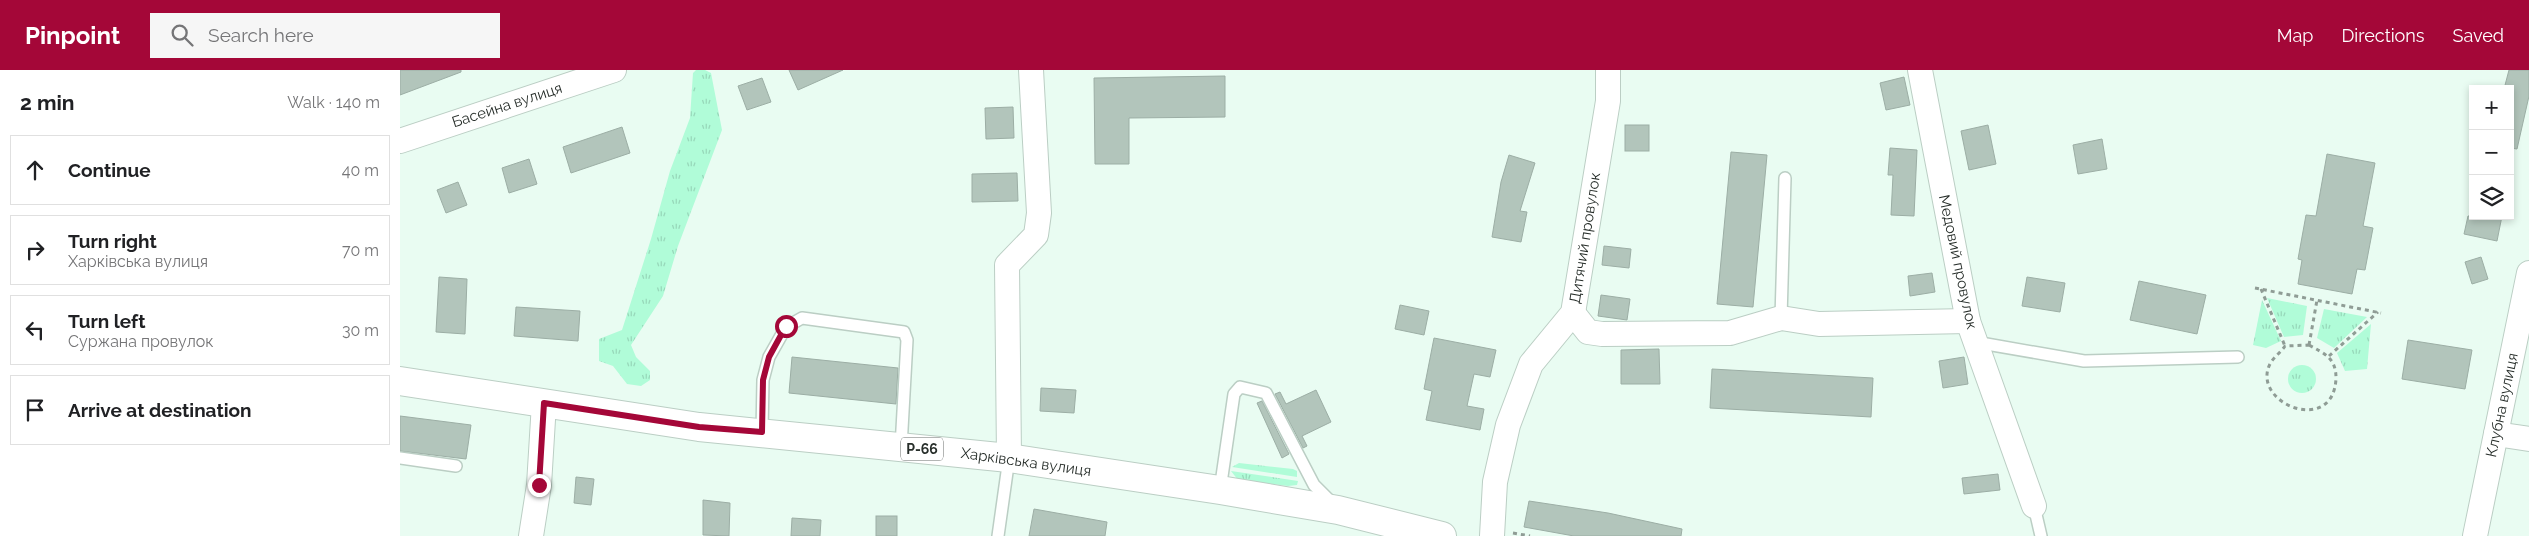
<!DOCTYPE html>
<meta charset="utf-8">
<style>
:root{--surface:#fff;--page:#f6f6f6;--text:#202124;--muted:#757577;--line:#e0e0e0;--accent:#a40738}
body{margin:0;font-family:Raleway,sans-serif;background:var(--page);color:var(--text)}
.controls{position:absolute;right:15px;top:15px;display:grid;overflow:hidden;border-radius:0px;box-shadow:0 2px 8px #0003}
.controls button{width:45px;height:45px;display:grid;place-items:center;padding:0;border:0;border-bottom:1px solid var(--line);background:var(--surface);color:var(--text);font:25px sans-serif}
.stop{position:absolute;width:15px;height:15px;margin:-11px;border:4px solid #a40738;border-radius:50%;background:#fff}
.stop.end{background:#a40738;border-color:#fff;box-shadow:0 1px 5px #0008}
.list{margin:0;padding:0;list-style:none}
h2{display:flex;justify-content:space-between;align-items:center;height:65px;margin:0;padding:0 20px;font-size:21px}
h2 small{font-size:16px;font-weight:400;color:var(--muted)}
.list li{display:grid;grid-template-columns:32px 1fr auto;gap:15px;align-items:center;box-sizing:border-box;height:70px;margin:0 10px 10px;padding:0 10px;border:1px solid var(--line);border-radius:0px}
.list b{display:block;font-size:19px;white-space:nowrap}
.list p{margin:0;font-size:16px;white-space:nowrap;color:var(--muted)}
.list em{font-size:16px;font-style:normal;color:var(--muted)}
.icon{flex:none;width:28px;height:28px;fill:none;stroke:currentColor;stroke-width:2;stroke-linecap:round;stroke-linejoin:round}
.map{position:relative;flex:none;width:2129px;height:466px;overflow:hidden}
header{display:flex;align-items:center;gap:30px;box-sizing:border-box;height:70px;padding:0 25px;background:var(--accent);color:#fff}
header strong{font-size:24px}
nav{display:flex;gap:28px;margin-inline-start:auto;font-size:18px}
.search{width:350px;height:45px;background:var(--page);display:flex;align-items:center;gap:12px;box-sizing:border-box;padding:0 18px;border-radius:0px;color:var(--muted);font-size:19px}
main{display:flex}
aside{flex:1;background:var(--surface)}
.map>svg:first-child{display:block}
.grass{fill:url(#grass-tufts)}
.building{fill:#b2c5bb;stroke:#9caea5}
.lines{fill:none;stroke-linecap:round;stroke-linejoin:round}
.service-casing{stroke:#bbcec4;stroke-width:14}
.minor-casing{stroke:#bbcec4;stroke-width:26}
.primary-casing{stroke:#bbcec4;stroke-width:30}
.path{stroke:#8f9c95;stroke-width:3;stroke-dasharray:4 4;stroke-linecap:butt}
.service{stroke:#fff;stroke-width:11}
.minor{stroke:#fff;stroke-width:24}
.primary{stroke:#fff;stroke-width:28}
.route{stroke:#a40738;stroke-width:6}
.labels{text-anchor:middle;stroke-width:4;stroke-linejoin:round;paint-order:stroke}
.shield{fill:#fff;stroke:#686d6a;stroke-width:1}
.shield-label{font-size:14px;font-weight:bold;fill:#272e2a}
.street-label{font-size:15px;fill:#272e2a;stroke:#fff}
</style>
<header>
<strong>Pinpoint</strong>
<div class="search"><svg class="icon" aria-label="search" viewBox="0 0 24 24"><circle cx="10" cy="10" r="6"/><path d="M15 15l6 6"/></svg>Search here</div>
<nav><a>Map</a><a>Directions</a><a>Saved</a></nav>
</header>
<main>
<aside>
<h2>2 min<small>Walk · 140 m</small></h2>
<ul class="list">
<li><svg class="icon" aria-label="ahead" viewBox="0 0 24 24"><path d="M12 20V5M6 11l6-6 6 6"/></svg><div><b>Continue</b></div><em>40 m</em></li>
<li><svg class="icon" aria-label="right" viewBox="0 0 24 24"><path d="M7 20v-9h11M14 6l5 5-5 5"/></svg><div><b>Turn right</b><p>Харківська вулиця</p></div><em>70 m</em></li>
<li><svg class="icon" aria-label="left" viewBox="0 0 24 24"><path d="M17 20v-9H6M10 6l-5 5 5 5"/></svg><div><b>Turn left</b><p>Суржана провулок</p></div><em>30 m</em></li>
<li><svg class="icon" aria-label="arrive" viewBox="0 0 24 24"><path d="M6 21V4h12l-3 4 3 4H6"/></svg><div><b>Arrive at destination</b></div></li>
</ul>
</aside>
<div class="map">
<svg width="2129" height="466" viewBox="0 0 2129 466">
<defs>
<pattern id="grass-tufts" width="24" height="20" patternUnits="userSpaceOnUse" patternTransform="scale(1.25)"><rect width="24" height="20" fill="#b0fcd8"/><path d="M3 7l-1-3M5 7V3M7 7l1-3M15 17l-1-3M17 17v-4M19 17l1-3" fill="none" stroke="#97d8ba"/></pattern>
</defs>
<rect width="100%" height="100%" fill="#e9fcf2"/>
<g class="grass">
<polygon points="296,0 305,0 311,3 322,60 278,176 263,226 231,275 236,287 250,301 250,310 241,316 227,314 213,296 199,291 199,269 222,260 251,169 270,101 290,48 293,3"/>
<polygon points="1867,228 1907,236 1903,265 1884,267"/>
<polygon points="1862,230 1881,271 1866,278 1853,275"/>
<polygon points="1924,239 1967,247 1934,278 1917,268"/>
<polygon points="1971,254 1967,299 1945,301 1937,283"/>
<circle cx="1902" cy="309" r="14"/>
<polygon points="839,393 893,399 897,401 897,407 832,397"/>
<polygon points="831,401 898,411 897,415 888,416 838,410"/>
</g>
<g class="building">
<polygon points="0,0 61,0 61,2 0,25"/>
<polygon points="389,0 443,0 398,20"/>
<polygon points="2109,0 2129,0 2129,26 2117,79 2110,78 2110,19 2104,19"/>
<polygon points="825,6 825,47 729,48 729,94 695,94 694,8"/>
<polygon points="1504,7 1510,35 1486,40 1480,13"/>
<polygon points="362,8 371,32 347,40 338,16"/>
<polygon points="613,37 614,68 586,69 585,38"/>
<rect x="1225" y="55" width="24" height="26"/>
<polygon points="1588,55 1596,94 1569,100 1561,61"/>
<polygon points="222,57 230,83 171,103 163,77"/>
<polygon points="1702,69 1707,99 1678,104 1673,75"/>
<polygon points="1490,78 1517,80 1514,146 1491,145 1493,105 1488,105"/>
<polygon points="1331,82 1367,85 1353,237 1317,234"/>
<polygon points="1927,84 1975,93 1963,156 1973,158 1965,200 1957,199 1952,224 1898,214 1902,190 1898,189 1906,145 1916,146"/>
<polygon points="1109,85 1135,93 1120,141 1127,142 1121,172 1092,167 1101,112"/>
<polygon points="129,89 137,114 109,123 102,98"/>
<polygon points="617,103 618,131 572,132 572,104"/>
<polygon points="58,112 67,135 46,143 37,120"/>
<polygon points="2068,146 2102,146 2097,171 2064,164"/>
<polygon points="1204,176 1231,179 1229,198 1202,195"/>
<polygon points="2081,187 2088,209 2072,214 2065,192"/>
<polygon points="1532,203 1535,222 1510,226 1508,206"/>
<polygon points="39,207 67,209 65,264 36,262"/>
<polygon points="1627,207 1665,213 1660,242 1622,236"/>
<polygon points="1739,211 1806,225 1797,264 1730,250"/>
<polygon points="1201,225 1230,229 1227,250 1198,246"/>
<polygon points="1000,235 1029,241 1024,265 995,259"/>
<polygon points="116,237 180,241 178,271 114,266"/>
<polygon points="1034,268 1096,280 1090,307 1074,304 1067,336 1084,339 1080,360 1026,350 1032,321 1024,319"/>
<polygon points="2008,270 2072,280 2065,319 2002,309"/>
<polygon points="1259,279 1260,314 1221,314 1221,280"/>
<polygon points="392,287 498,298 496,334 389,323"/>
<polygon points="1564,287 1568,314 1543,318 1539,291"/>
<polygon points="1312,299 1473,308 1471,347 1310,338"/>
<polygon points="641,318 676,320 674,343 640,341"/>
<polygon points="916,320 931,352 902,366 907,376 903,378 875,324 880,322 886,334"/>
<polygon points="862,331 889,384 882,388 857,333"/>
<polygon points="0,346 71,355 66,389 0,381"/>
<polygon points="1598,404 1600,420 1564,424 1562,408"/>
<polygon points="176,407 194,409 191,435 174,433"/>
<polygon points="303,430 330,433 329,466 303,465"/>
<polygon points="1129,431 1208,443 1282,459 1281,466 1174,466 1124,457"/>
<polygon points="634,439 707,452 705,466 629,466"/>
<rect x="476" y="446" width="21" height="20"/>
<polygon points="392,448 421,450 420,466 391,466"/>
</g>
<g class="lines">
<g class="service-casing">
<g id="service">
<polyline points="1381,248 1385,108"/>
<polyline points="1575,272 1684,291 1838,287"/>
<polyline points="362,362 363,310 369,287 386,257 402,248 504,262 507,270 501,377"/>
<polyline points="0,388 56,396"/>
<polyline points="820,420 834,324 840,317 866,323 914,415 932,433"/>
<polyline points="1634,436 1641,466"/>
<polyline points="598,466 609,388"/>
</g>
</g>
<g class="minor-casing">
<g id="minor">
<polyline points="1520,0 1568,251 1634,436"/>
<polyline points="0,71 214,0"/>
<polyline points="1173,243 1188,262 1202,264 1330,263 1381,248 1419,254 1568,251"/>
<polyline points="2096,364 2129,369"/>
<polyline points="609,388 607,195 636,165 639,143 631,0"/>
<polyline points="131,466 139,415 144,333"/>
<polyline points="1092,466 1095,412 1108,355 1131,294 1173,243 1208,31 1208,0"/>
<polyline points="2075,466 2129,203"/>
</g>
</g>
<g class="primary-casing">
<polyline id="primary" points="0,311 299,357 609,388 820,420 938,440 1042,466"/>
</g>
<g class="path">
<polyline points="1855,218 1981,243"/>
<polyline points="1861,219 1885,276"/>
<path d="M1909 275C1925 284 1936 288 1936 308 1934 367 1850 333 1870 294 1873 288 1881 282 1885 276Z"/>
<polyline points="1909,275 1917,230"/>
<polyline points="1929,286 1978,242"/>
<polyline points="1113,463 1130,466"/>
</g>
<use href="#service" class="service"/>
<use href="#minor" class="minor"/>
<use href="#primary" class="primary"/>
</g>
<g class="lines">
<polyline class="route" points="139,415 144,333 299,357 362,362 363,310 369,287 386,256"/>
</g>
<g class="labels">
<rect class="shield" x="501" y="367.5" width="42" height="23" rx="4"/>
<g class="shield-label">
<text x="522" y="384">Р-66</text>
</g>
<g class="street-label">
<text transform="translate(107 35) rotate(-18)" y="5">Басейна вулиця</text>
<text transform="translate(1185 168) rotate(-81)" y="5">Дитячий провулок</text>
<text transform="translate(1558 192) rotate(78)" y="5">Медовий провулок</text>
<text transform="translate(2102 335) rotate(-78)" y="5">Клубна вулиця</text>
<text transform="translate(626 392) rotate(8)" y="5">Харківська вулиця</text>
</g>
</g>
</svg>
<div class="controls">
<button>+</button>
<button>−</button>
<button><svg class="icon" aria-label="layers" viewBox="0 0 24 24"><path d="M12 4l9 5-9 5-9-5zM3 14l9 5 9-5"/></svg></button>
</div>
<div class="stop" style="left:386px;top:256px"></div>
<div class="stop end" style="left:139px;top:415px"></div>
</div>
</main>
